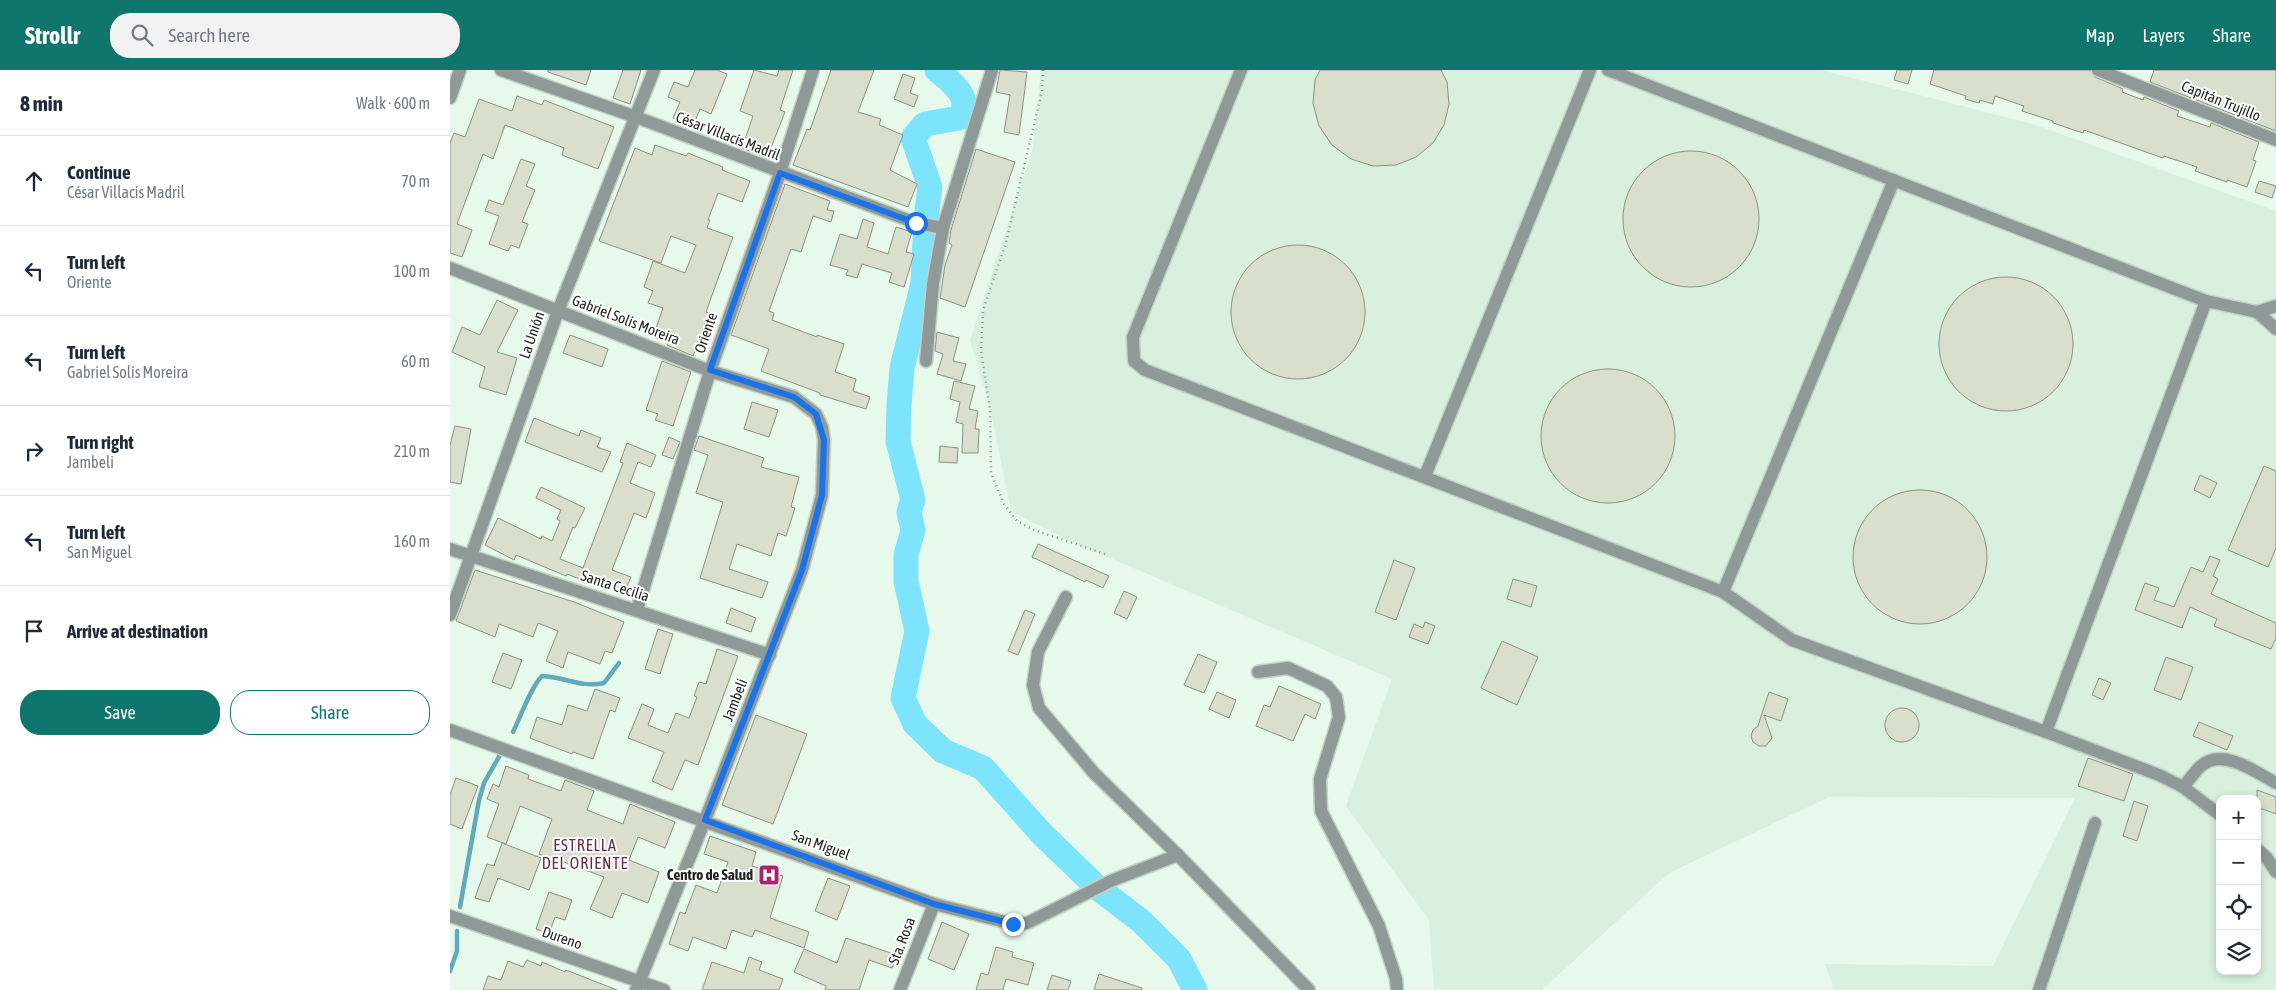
<!DOCTYPE html>
<meta charset="utf-8">
<style>
:root{--surface:#fff;--page:#f2f2f3;--text:#1f2937;--muted:#747a83;--line:#e0e1e3;--accent:#0f766e}
body{margin:0;font-family:"Asap Condensed",sans-serif;background:var(--page);color:var(--text)}
.controls{position:absolute;right:15px;bottom:15px;display:grid;overflow:hidden;border-radius:10px;box-shadow:0 2px 8px #0003}
.controls button{width:45px;height:45px;display:grid;place-items:center;padding:0;border:0;border-bottom:1px solid var(--line);background:var(--surface);color:var(--text);font:25px sans-serif}
.stop{position:absolute;width:15px;height:15px;margin:-11px;border:4px solid #1a73e8;border-radius:50%;background:#fff}
.stop.end{background:#1a73e8;border-color:#fff;box-shadow:0 1px 5px #0008}
.list{margin:0;padding:0;list-style:none}
h2{display:flex;justify-content:space-between;align-items:center;height:65px;margin:0;padding:0 20px;font-size:21px}
h2 small{font-size:16px;font-weight:400;color:var(--muted)}
.list li{display:grid;grid-template-columns:32px 1fr auto;gap:15px;align-items:center;box-sizing:border-box;height:90px;padding:0 20px;border-top:1px solid var(--line)}
.list b{display:block;font-size:19px;white-space:nowrap}
.list p{margin:0;font-size:16px;white-space:nowrap;color:var(--muted)}
.list em{font-size:16px;font-style:normal;color:var(--muted)}
.actions{display:flex;gap:10px;padding:15px 20px}
.actions a{flex:1;padding:11px 0;border:1px solid var(--accent);border-radius:20px;text-align:center;font-size:18px;color:var(--accent)}
.actions .main{background:var(--accent);color:#fff}
.icon{flex:none;width:28px;height:28px;fill:none;stroke:currentColor;stroke-width:2;stroke-linecap:round;stroke-linejoin:round}
.map{position:relative;flex:none;width:1826px;height:920px;overflow:hidden}
header{display:flex;align-items:center;gap:30px;box-sizing:border-box;height:70px;padding:0 25px;background:var(--accent);color:#fff}
header strong{font-size:24px}
nav{display:flex;gap:28px;margin-inline-start:auto;font-size:18px}
.search{width:350px;height:45px;background:var(--page);display:flex;align-items:center;gap:12px;box-sizing:border-box;padding:0 18px;border-radius:20px;color:var(--muted);font-size:19px}
main{display:flex}
aside{flex:1;background:var(--surface)}
.map>svg:first-child{display:block}
.built{fill:#d8f0dd;fill-rule:evenodd}
.lines{fill:none;stroke-linecap:round;stroke-linejoin:round}
.stream{stroke:#61aaba;stroke-width:4.5}
.river{stroke:#7ee4fd;stroke-width:25}
.building{fill:#d9dfcc;stroke:#8b9180}
.minor-casing{stroke:#c2d2c6;stroke-width:15}
.path{stroke:#89958b;stroke-width:2.5;stroke-dasharray:1 4;stroke-linecap:butt}
.minor{stroke:#8f9997;stroke-width:12}
.route{stroke:#1a73e8;stroke-width:6}
.labels{text-anchor:middle;stroke-width:4;stroke-linejoin:round;paint-order:stroke}
.street-label{font-size:15px;fill:#1c221d;stroke:#fff}
.poi-label{font-size:15px;font-weight:bold;fill:#1c221d;stroke:#fff;text-anchor:end}
.neighbourhood-label{font-size:16px;letter-spacing:1px;fill:#6a2845;stroke:#fff}
</style>
<header>
<strong>Strollr</strong>
<div class="search"><svg class="icon" aria-label="search" viewBox="0 0 24 24"><circle cx="10" cy="10" r="6"/><path d="M15 15l6 6"/></svg>Search here</div>
<nav><a>Map</a><a>Layers</a><a>Share</a></nav>
</header>
<main>
<aside>
<h2>8 min<small>Walk · 600 m</small></h2>
<ul class="list">
<li><svg class="icon" aria-label="ahead" viewBox="0 0 24 24"><path d="M12 20V5M6 11l6-6 6 6"/></svg><div><b>Continue</b><p>César Villacís Madril</p></div><em>70 m</em></li>
<li><svg class="icon" aria-label="left" viewBox="0 0 24 24"><path d="M17 20v-9H6M10 6l-5 5 5 5"/></svg><div><b>Turn left</b><p>Oriente</p></div><em>100 m</em></li>
<li><svg class="icon" aria-label="left" viewBox="0 0 24 24"><path d="M17 20v-9H6M10 6l-5 5 5 5"/></svg><div><b>Turn left</b><p>Gabriel Solís Moreira</p></div><em>60 m</em></li>
<li><svg class="icon" aria-label="right" viewBox="0 0 24 24"><path d="M7 20v-9h11M14 6l5 5-5 5"/></svg><div><b>Turn right</b><p>Jambeli</p></div><em>210 m</em></li>
<li><svg class="icon" aria-label="left" viewBox="0 0 24 24"><path d="M17 20v-9H6M10 6l-5 5 5 5"/></svg><div><b>Turn left</b><p>San Miguel</p></div><em>160 m</em></li>
<li><svg class="icon" aria-label="arrive" viewBox="0 0 24 24"><path d="M6 21V4h12l-3 4 3 4H6"/></svg><div><b>Arrive at destination</b></div></li>
</ul>
<div class="actions"><a class="main">Save</a><a>Share</a></div>
</aside>
<div class="map">
<svg width="1826" height="920" viewBox="0 0 1826 920">
<rect width="100%" height="100%" fill="#e7f9eb"/>
<path class="built" d="M591 0H1371L1583 54 1826 141V920H1384L1375 894 1543 896 1625 728 1379 727 1219 803 1092 920H984L979 850 896 736 942 609 609 466 561 441 541 341 520 270 583 78ZM1770 729H1807V901H1770Z"/>
<g class="lines">
<g class="stream">
<path d="M63 662C71 646 81 617 92 606 115 607 130 618 154 613L169 593"/>
<polyline points="10,837 29,730 34,713 50,685"/>
<polyline points="0,901 7,881 7,861"/>
</g>
<path class="river" d="M487 0C502 12 524 29 509 48L475 54 463 68 480 117 476 148 473 213 452 298 449 335 448 371 463 430 459 442 463 460 456 485V511L467 561 453 628 465 654 493 681 533 698 592 764 649 819 691 851 729 889 745 920"/>
</g>
<g class="building">
<polygon points="98,0 141,0 136,15 98,2"/>
<polygon points="173,0 191,0 180,34 163,28"/>
<polygon points="245,0 267,0 277,4 261,44 250,39 243,56 223,48 230,32 218,27 224,12 238,17"/>
<polygon points="304,0 327,6 329,0 343,0 330,40 335,42 317,88 292,78 303,46 290,41"/>
<polygon points="381,0 424,0 408,42 431,49 429,55 453,65 440,100 467,114 458,137 343,95 357,59 360,60"/>
<polygon points="550,0 577,2 569,65 554,62 560,25 546,22"/>
<polygon points="870,0 991,0 997,12 999,34 994,55 983,73 966,87 946,95 923,96 901,89 882,75 869,56 863,33 865,10"/>
<polygon points="1447,0 1462,0 1458,14 1444,10"/>
<polygon points="1484,0 1640,0 1645,7 1673,19 1672,22 1693,30 1694,27 1729,41 1727,46 1760,57 1761,53 1809,72 1803,90 1806,91 1797,117 1777,110 1777,112 1745,101 1747,97 1714,86 1713,88 1634,60 1633,63 1603,53 1603,51 1572,41 1574,36 1545,26 1543,34 1530,30 1529,33 1515,29 1516,26 1480,14"/>
<polygon points="1704,0 1826,0 1826,61 1700,12"/>
<polygon points="453,4 465,8 460,23 468,26 464,37 444,29"/>
<polygon points="67,26 92,35 94,30 164,57 148,99 112,85 114,78 55,55 43,89 33,84 7,154 22,160 12,187 0,183 0,73 4,63 15,67 29,29 62,41"/>
<polygon points="205,75 236,86 238,83 273,97 272,100 300,111 292,132 268,123 258,150 260,150 257,158 283,167 256,242 259,243 243,286 217,275 218,272 203,267 213,238 198,233 203,221 194,217 203,191 235,203 246,175 221,166 211,193 149,171 185,78 202,85"/>
<polygon points="526,79 565,92 515,237 490,228 495,195 502,175 499,173 501,160"/>
<circle cx="1241" cy="149" r="68"/>
<polygon points="71,89 85,94 76,116 85,120 72,152 78,154 69,178 61,175 58,181 39,174 49,146 35,141 39,130 53,135"/>
<polygon points="1809,111 1826,116 1822,128 1805,122"/>
<polygon points="335,114 380,131 377,140 384,141 381,152 363,146 351,182 341,179 319,241 324,243 322,250 367,267 367,265 394,274 385,302 406,309 403,321 420,327 416,339 370,325 370,323 311,301 319,279 281,265"/>
<polygon points="413,149 424,153 417,177 438,184 446,157 462,162 456,182 464,184 454,217 439,212 442,203 412,194 407,208 396,205 398,200 380,195 390,164 407,169"/>
<circle cx="848" cy="242" r="67"/>
<circle cx="1556" cy="274" r="67"/>
<polygon points="47,230 68,240 47,282 67,288 56,325 29,317 35,297 2,282 12,257 30,265"/>
<polygon points="487,262 509,268 503,291 516,294 511,311 487,304 493,284 485,281"/>
<polygon points="120,265 158,279 152,297 113,283"/>
<polygon points="212,291 241,302 223,356 205,350 208,344 196,340"/>
<circle cx="1158" cy="366" r="67"/>
<polygon points="504,311 525,316 519,339 528,341 525,359 529,359 528,383 512,383 513,354 506,352 510,332 500,329"/>
<polygon points="302,332 328,340 319,367 294,359"/>
<polygon points="84,348 129,366 131,360 151,368 147,377 161,382 152,402 75,372"/>
<polygon points="5,356 21,359 11,414 0,412 0,375"/>
<polygon points="249,366 314,388 311,397 349,407 341,437 345,438 336,466 328,463 321,486 287,474 279,499 318,512 312,528 250,508 273,432 246,423 258,385 244,380"/>
<polygon points="219,367 230,372 223,389 212,385"/>
<polygon points="177,373 206,385 201,397 188,392 180,413 205,423 196,448 184,443 162,500 181,507 174,523 156,516 155,519 117,504 116,506 66,485 64,490 35,475 48,448 91,469 92,466 102,471 110,451 107,449 111,440 86,428 91,417 135,438 125,458 123,457 110,489 133,498 173,393 170,392"/>
<polygon points="490,376 508,378 507,393 489,392"/>
<polygon points="1814,396 1826,401 1826,478 1818,497 1778,480"/>
<polygon points="1750,405 1767,413 1760,428 1744,420"/>
<circle cx="1470" cy="487" r="67"/>
<polygon points="588,474 659,506 653,518 636,510 635,512 582,487"/>
<polygon points="1760,486 1770,490 1763,506 1768,509 1761,524 1826,553 1826,568 1821,579 1764,556 1767,549 1740,537 1732,558 1685,540 1695,513 1709,518 1704,530 1724,537 1741,497 1753,502"/>
<polygon points="944,490 965,498 946,550 925,542"/>
<polygon points="25,500 124,532 174,552 162,583 155,581 150,594 118,582 113,598 96,591 108,561 88,553 83,567 49,554 45,567 6,551"/>
<polygon points="1063,509 1087,516 1081,537 1057,529"/>
<polygon points="674,521 687,527 677,549 664,543"/>
<polygon points="281,538 306,548 301,562 276,553"/>
<polygon points="575,540 585,544 568,585 558,581"/>
<polygon points="975,552 985,556 978,574 959,567 964,554 973,558"/>
<polygon points="208,559 223,564 210,604 195,599"/>
<polygon points="1052,571 1088,587 1067,635 1031,618"/>
<polygon points="267,579 288,586 248,695 235,690 222,720 202,711 214,682 178,668 192,634 204,639 198,655 218,663 226,643 239,648 247,627 244,626 249,612 256,614"/>
<polygon points="53,583 72,590 61,619 42,612"/>
<polygon points="748,584 767,592 754,623 734,615"/>
<polygon points="1716,587 1743,597 1731,630 1704,620"/>
<polygon points="1649,608 1661,613 1653,630 1642,625"/>
<polygon points="829,616 871,634 865,649 855,644 843,671 806,656 814,635 820,637"/>
<polygon points="145,619 170,628 165,642 160,640 143,689 123,682 122,684 80,668 87,647 112,655 118,635 137,641"/>
<polygon points="767,622 786,630 779,648 759,639"/>
<polygon points="1319,622 1338,629 1331,651 1314,645 1322,668 1316,676 1309,676 1303,672 1301,666 1303,660 1308,656"/>
<circle cx="1452" cy="655" r="17"/>
<polygon points="306,645 357,664 323,754 272,735"/>
<polygon points="1749,652 1783,666 1777,680 1743,666"/>
<polygon points="1638,688 1683,704 1674,731 1628,716"/>
<polygon points="56,696 79,705 78,709 111,721 115,710 144,721 137,740 173,754 180,734 225,752 215,778 188,767 179,790 209,802 198,833 172,823 162,848 140,839 154,807 106,789 106,791 89,784 102,749 70,736 56,774 37,767 49,734 37,729 43,714 49,717"/>
<polygon points="6,708 28,716 12,759 0,754 0,725"/>
<polygon points="1807,720 1826,727 1826,744 1807,737"/>
<polygon points="1684,731 1698,736 1687,771 1673,766"/>
<polygon points="260,766 306,782 302,796 333,806 320,848 359,862 354,878 305,860 302,867 282,860 276,879 243,867 238,881 219,874 230,842 235,844 246,815 267,823 278,792 254,784"/>
<polygon points="52,773 91,788 79,820 48,808 39,832 25,828 37,794 44,796"/>
<polygon points="378,808 400,816 387,850 365,841"/>
<polygon points="99,822 122,830 115,850 105,847 99,864 86,859"/>
<polygon points="492,852 519,864 504,900 478,889"/>
<polygon points="396,868 447,885 442,898 419,890 409,920 375,920 376,916 344,902 354,879 387,893"/>
<polygon points="546,877 563,882 562,887 584,893 578,915 556,909 553,920 526,920 531,903 538,905"/>
<polygon points="299,887 312,892 309,900 333,909 329,920 252,920 262,892 294,903"/>
<polygon points="77,890 91,896 92,892 115,902 116,900 167,920 33,920 38,906 51,910 58,891 73,897"/>
<polygon points="649,904 692,918 692,920 644,920"/>
<polygon points="602,905 621,911 618,920 597,920"/>
</g>
<g class="lines">
<g class="minor-casing">
<g id="minor">
<polyline points="51,0 186,47 466,153 493,158"/>
<polyline points="791,0 683,267 684,291 695,300 1273,522 1342,570 1596,662 1756,231 1158,0"/>
<polyline points="1648,0 1826,70"/>
<polyline points="0,28 10,0"/>
<polyline points="0,198 260,301 344,327 366,344 372,357 374,370 372,425 352,500 255,750 186,920"/>
<polyline points="1756,231 1807,242 1826,236"/>
<polyline points="1807,242 1826,259"/>
<polyline points="476,291 483,214 493,158 542,0"/>
<polyline points="975,406 1140,0"/>
<polyline points="0,479 320,585"/>
<polyline points="1273,522 1444,110"/>
<polyline points="616,527 588,582 583,615 589,638 644,703 728,785 859,920"/>
<polyline points="187,540 260,301 330,103 363,0"/>
<polyline points="0,545 108,241 204,0"/>
<polyline points="808,602 838,598 877,616 886,627 889,647 870,709 871,741 929,856 946,909 947,920"/>
<polyline points="0,660 484,834 563,854 577,853 663,810 728,785"/>
<polyline points="1596,662 1709,705 1733,717 1770,745"/>
<path d="M1733 717C1739 711 1744 702 1751 696 1773 677 1805 702 1826 713"/>
<polyline points="1807,779 1817,788 1826,802"/>
<polyline points="0,846 214,920"/>
<polyline points="450,920 484,834"/>
<polyline points="1589,920 1645,753"/>
</g>
</g>
<polyline class="path" points="593,0 592,21 556,172 533,241 531,280 540,340 541,403 554,434 567,451 584,460 658,485"/>
<use href="#minor" class="minor"/>
</g>
<g class="lines">
<polyline class="route" points="466,153 330,103 260,300 344,327 366,344 374,370 372,425 352,500 255,750 484,834 563,854"/>
</g>
<defs>
<g id="hospital-square" transform="scale(1.125)"><rect x="-9" y="-9" width="18" height="18" rx="4" fill="#ab2267" stroke="#fff"/><path d="M-5-5h3v3.5h4V-5h3V5h-3V1.5h-4V5h-3Z" fill="#fff"/></g>
</defs>
<g fill-rule="evenodd">
<use href="#hospital-square" x="319" y="805"/>
</g>
<g class="labels">
<g class="street-label">
<text transform="translate(1771 31) rotate(22)" y="5">Capitán Trujillo</text>
<text transform="translate(278 66) rotate(21)" y="5">César Villacís Madril</text>
<text transform="translate(176 250) rotate(21)" y="5">Gabriel Solís Moreira</text>
<text transform="translate(256 263) rotate(-71)" y="5">Oriente</text>
<text transform="translate(82 265) rotate(-71)" y="5">La Unión</text>
<text transform="translate(165 516) rotate(18)" y="5">Santa Cecilia</text>
<text transform="translate(285 630) rotate(-69)" y="5">Jambeli</text>
<text transform="translate(371 775) rotate(20)" y="5">San Miguel</text>
<text transform="translate(112 868) rotate(19)" y="5">Dureno</text>
<text transform="translate(452 871) rotate(-69)" y="5">Sta. Rosa</text>
</g>
<g class="poi-label">
<text x="303" y="810">Centro de Salud</text>
</g>
<g class="neighbourhood-label">
<text x="135" y="781">ESTRELLA<tspan x="135" dy="18">DEL ORIENTE</tspan></text>
</g>
</g>
</svg>
<div class="controls">
<button>+</button>
<button>−</button>
<button><svg class="icon" aria-label="locate" viewBox="0 0 24 24"><circle cx="12" cy="12" r="6"/><path d="M12 2v4M12 18v4M2 12h4M18 12h4"/></svg></button>
<button><svg class="icon" aria-label="layers" viewBox="0 0 24 24"><path d="M12 4l9 5-9 5-9-5zM3 14l9 5 9-5"/></svg></button>
</div>
<div class="stop" style="left:466px;top:153px"></div>
<div class="stop end" style="left:563px;top:854px"></div>
</div>
</main>
